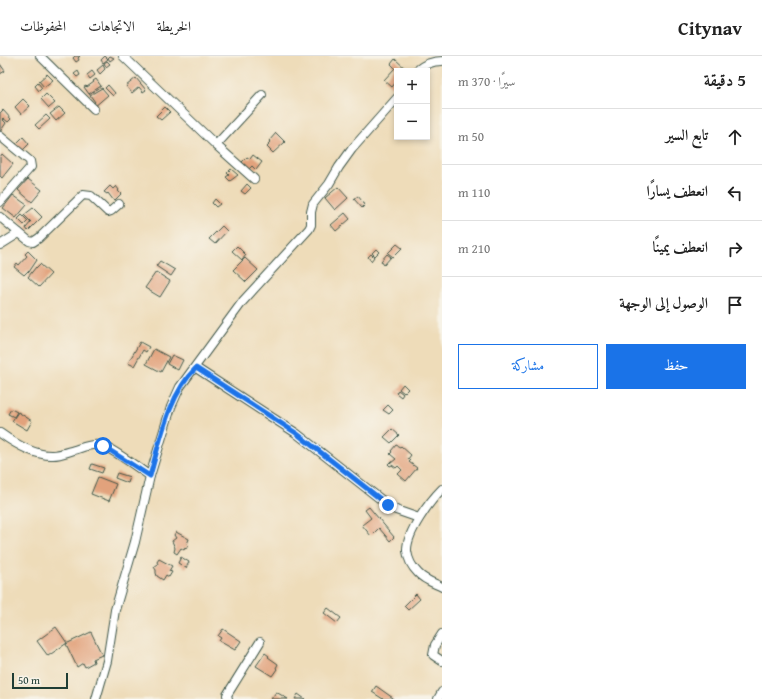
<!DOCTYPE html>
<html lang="ar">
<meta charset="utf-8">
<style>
:root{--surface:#fff;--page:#f2f2f2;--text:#222;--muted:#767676;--line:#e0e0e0;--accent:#1a73e8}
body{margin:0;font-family:"Gentium Book Plus",Amiri,serif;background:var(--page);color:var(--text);direction:rtl}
.controls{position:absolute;right:12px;top:12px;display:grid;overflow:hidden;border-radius:0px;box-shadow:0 2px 6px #0003}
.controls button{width:36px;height:36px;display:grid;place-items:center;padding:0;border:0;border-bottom:1px solid var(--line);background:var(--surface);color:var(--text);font:20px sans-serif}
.scale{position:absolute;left:12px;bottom:10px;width:56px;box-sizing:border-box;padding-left:4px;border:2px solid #1f3d34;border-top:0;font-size:11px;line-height:14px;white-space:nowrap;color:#1f3d34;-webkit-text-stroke:3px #f7f3e8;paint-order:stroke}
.stop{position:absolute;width:12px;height:12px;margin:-9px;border:3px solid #1a73e8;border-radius:50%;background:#fff}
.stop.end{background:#1a73e8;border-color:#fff;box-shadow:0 1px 4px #0008}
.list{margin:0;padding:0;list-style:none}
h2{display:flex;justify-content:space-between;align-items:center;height:52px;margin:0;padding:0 16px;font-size:17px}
h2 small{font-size:13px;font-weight:400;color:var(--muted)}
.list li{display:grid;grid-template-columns:26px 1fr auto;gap:12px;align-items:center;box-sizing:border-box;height:56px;padding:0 16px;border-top:1px solid var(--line)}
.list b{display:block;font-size:15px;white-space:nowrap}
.list em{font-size:13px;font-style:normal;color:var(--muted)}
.actions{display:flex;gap:8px;padding:12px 16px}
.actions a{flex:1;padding:9px 0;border:1px solid var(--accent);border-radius:0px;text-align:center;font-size:14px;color:var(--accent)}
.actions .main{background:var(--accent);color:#fff}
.icon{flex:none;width:22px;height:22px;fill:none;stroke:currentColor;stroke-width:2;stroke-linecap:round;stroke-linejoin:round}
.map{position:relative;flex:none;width:442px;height:643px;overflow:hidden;direction:ltr}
header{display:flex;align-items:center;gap:24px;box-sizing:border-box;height:56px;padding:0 20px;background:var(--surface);border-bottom:1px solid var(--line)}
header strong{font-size:19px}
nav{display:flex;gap:22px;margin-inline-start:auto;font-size:14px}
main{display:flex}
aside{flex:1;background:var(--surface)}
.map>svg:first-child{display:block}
.building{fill:#e2a27c}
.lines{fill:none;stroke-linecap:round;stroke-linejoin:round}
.street-casing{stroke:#3e5548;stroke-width:10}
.street{stroke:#fff;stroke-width:8}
.route{stroke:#1a73e8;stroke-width:5}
</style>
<header>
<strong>Citynav</strong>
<nav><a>الخريطة</a><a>الاتجاهات</a><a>المحفوظات</a></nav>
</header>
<main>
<aside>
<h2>5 دقيقة<small>سيرًا · 370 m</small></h2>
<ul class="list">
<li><svg class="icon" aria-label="ahead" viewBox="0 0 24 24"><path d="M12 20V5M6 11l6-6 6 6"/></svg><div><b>تابع السير</b></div><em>50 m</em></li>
<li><svg class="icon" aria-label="left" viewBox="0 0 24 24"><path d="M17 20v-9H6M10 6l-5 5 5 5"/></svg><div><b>انعطف يسارًا</b></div><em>110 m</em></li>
<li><svg class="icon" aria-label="right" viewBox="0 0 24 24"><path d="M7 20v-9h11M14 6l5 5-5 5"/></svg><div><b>انعطف يمينًا</b></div><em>210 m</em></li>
<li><svg class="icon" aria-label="arrive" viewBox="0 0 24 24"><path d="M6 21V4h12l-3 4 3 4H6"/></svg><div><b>الوصول إلى الوجهة</b></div></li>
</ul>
<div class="actions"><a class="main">حفظ</a><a>مشاركة</a></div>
</aside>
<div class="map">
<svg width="442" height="643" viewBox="0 0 442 643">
<rect width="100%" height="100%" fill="#f7f3e8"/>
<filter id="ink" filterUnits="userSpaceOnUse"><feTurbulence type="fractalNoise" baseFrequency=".025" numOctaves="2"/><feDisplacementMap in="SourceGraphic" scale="8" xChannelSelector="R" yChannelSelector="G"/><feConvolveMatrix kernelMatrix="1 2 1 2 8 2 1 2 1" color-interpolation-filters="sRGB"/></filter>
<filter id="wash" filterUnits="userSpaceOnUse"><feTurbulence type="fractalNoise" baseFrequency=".012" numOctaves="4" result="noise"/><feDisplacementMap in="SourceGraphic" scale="16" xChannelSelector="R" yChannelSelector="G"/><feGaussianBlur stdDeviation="0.9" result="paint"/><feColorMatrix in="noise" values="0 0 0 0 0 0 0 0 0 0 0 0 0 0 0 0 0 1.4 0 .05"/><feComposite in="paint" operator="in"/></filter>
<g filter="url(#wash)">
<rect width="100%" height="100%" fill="#eedcb9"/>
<g id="blocks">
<g class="building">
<polygon points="75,0 80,0 78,2 79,4 76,6 73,2"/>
<polygon points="105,0 108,3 103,7 101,4"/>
<polygon points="110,0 114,2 110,5 108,2"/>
<polygon points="395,3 407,14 406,15 397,15 397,25 392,31 384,24 395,12 391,8"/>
<polygon points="107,5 110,8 106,11 104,7"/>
<polygon points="0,8 5,15 0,18"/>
<polygon points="103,9 105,13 100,18 97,14"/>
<polygon points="78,15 80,19 77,21 74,18"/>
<polygon points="92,15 95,19 90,23 87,19"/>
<polygon points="47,18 53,24 44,31 39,25"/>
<polygon points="136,22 146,34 143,36 139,31 132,37 126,30"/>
<polygon points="96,23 101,30 89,38 84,31 86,30 87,31 94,26 93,25"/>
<polygon points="38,27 42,32 39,35 35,30"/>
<polygon points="108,29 115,37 113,40 105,32"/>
<polygon points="102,32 108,39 94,51 92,49 95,46 90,39"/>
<polygon points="46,38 55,47 49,52 41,43"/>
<polygon points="23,43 30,50 21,58 15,51"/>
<polygon points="59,51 65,57 56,65 50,58"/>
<polygon points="165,51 170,56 161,64 156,60"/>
<polygon points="3,54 11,63 8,66 3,62 2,63 6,67 0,76 0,57"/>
<polygon points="46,59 50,63 39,73 35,69"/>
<polygon points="276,77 285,86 273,97 267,91 269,89 268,88 270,86 269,85"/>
<polygon points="23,81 29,88 21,96 15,89"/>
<polygon points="2,98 13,108 2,122 0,120 0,101"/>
<polygon points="253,99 262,106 256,114 252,110 249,113 242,106 247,101 250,103"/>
<polygon points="231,113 238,119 230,125 226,121 229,119 227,117"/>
<polygon points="28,123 42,134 32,146 18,134"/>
<polygon points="247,128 251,132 245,138 241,135"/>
<polygon points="110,130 113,133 116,130 119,134 118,135 121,138 114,145 108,137 107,138 104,136"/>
<polygon points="338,131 348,142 335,154 325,142"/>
<polygon points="13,139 27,149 16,162 3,152"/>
<polygon points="358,140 365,149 362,152 354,143"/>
<polygon points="215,143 220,148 216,151 212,147"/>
<polygon points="33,152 42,161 28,175 26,172 31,166 24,159"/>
<polygon points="345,157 350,163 336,175 331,169"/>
<polygon points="22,159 28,165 24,169 18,163"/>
<polygon points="222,170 227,175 215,188 209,183"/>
<polygon points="397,188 402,192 393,201 388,197"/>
<polygon points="237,190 246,199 242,204 232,195"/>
<polygon points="376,193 379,196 375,200 372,197"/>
<polygon points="28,195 37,204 29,216 28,215 24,219 14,211 17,207 19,209 27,200 25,198"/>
<polygon points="371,198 374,201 371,205 368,201"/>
<polygon points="387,198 391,201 384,209 381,205"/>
<polygon points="245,202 258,214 246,226 233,214"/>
<polygon points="160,205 175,214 171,220 156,210"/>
<polygon points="40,208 51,218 39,231 28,221 36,211 36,212"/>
<polygon points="156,216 170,225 160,241 145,232"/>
<polygon points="140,286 149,291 146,296 143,294 134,310 128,307"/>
<polygon points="154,293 169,301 161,316 146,308"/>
<polygon points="172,299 183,304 178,314 167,308"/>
<polygon points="403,328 408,333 404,337 399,333"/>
<polygon points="398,334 403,338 401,341 396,337"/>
<polygon points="388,349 393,354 389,358 383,354"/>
<polygon points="11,353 17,356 14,361 8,358"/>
<polygon points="18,356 32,365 27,374 12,365"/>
<polygon points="392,373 399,379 391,387 384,381"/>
<polygon points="396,389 400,391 401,390 411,399 408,403 410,405 409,406 417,412 406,425 398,418 402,414 398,410 396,412 392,409 390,410 388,408 390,406 391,407 396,403 390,398 392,396 391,395"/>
<polygon points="92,408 104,412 102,417 90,413"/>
<polygon points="117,417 130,421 128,427 115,422"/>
<polygon points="98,421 116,428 109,445 91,438"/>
<polygon points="369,451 394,481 390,485 379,472 371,480 362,469 371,462 365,454"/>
<polygon points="176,476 189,483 187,488 188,489 186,493 185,492 184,494 181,492 177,498 174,496 175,492 172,485 176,482 174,479"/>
<polygon points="181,501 189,506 186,512 178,507"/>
<polygon points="159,503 172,510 169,515 172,516 169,521 166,519 163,524 157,520 156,517 156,514 154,511 158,508 157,506"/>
<polygon points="416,538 420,543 408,554 404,550"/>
<polygon points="328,552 341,562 337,567 324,557"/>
<polygon points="56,571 67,587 48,600 37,585"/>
<polygon points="223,573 241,585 235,594 219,585 221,582 218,580"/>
<polygon points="91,576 102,599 93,603 94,606 85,611 83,607 77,611 66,588"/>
<polygon points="265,597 269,600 268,601 278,608 276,612 277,613 272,620 256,610"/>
<polygon points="376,630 393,642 392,643 383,643 372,636"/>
<polygon points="276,636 288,643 271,643"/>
<polygon points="298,638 305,643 295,643"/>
</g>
</g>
</g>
<g filter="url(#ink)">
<use href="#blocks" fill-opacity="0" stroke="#3e5548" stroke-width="1"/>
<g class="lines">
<g class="street-casing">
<g id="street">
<polyline points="40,0 94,53"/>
<polyline points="123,0 216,89 254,123"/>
<path d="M416 15C423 9 433 5 442 5"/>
<polyline points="0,80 30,105 31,111 29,113 0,146"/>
<polyline points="216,89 262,39"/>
<polyline points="0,161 29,185 33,186 39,182 83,139 91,140 108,156 111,155 119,148"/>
<polyline points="0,189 19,177"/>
<polyline points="196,312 296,377 388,449 396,454 419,462"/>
<path d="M0 377C14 387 35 400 53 399 60 399 67 396 74 394 81 392 92 387 101 389 110 391 140 413 150 420"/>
<path d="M442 433C430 445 406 477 407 495 408 503 412 511 418 517 424 524 434 527 442 531"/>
<polyline points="442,578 435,589 433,599 442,605"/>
<polyline points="96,643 107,605 115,554 135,486 150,420 171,351 180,331 243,245 309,173 311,169 311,156 313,148 329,128 339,111 352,93 397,42"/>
<polyline points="228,643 227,639 260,586"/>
<polyline points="438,643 442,636"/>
</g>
</g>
<use href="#street" class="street"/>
</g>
</g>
<g class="lines" filter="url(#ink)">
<path class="route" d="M103 390 150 420C160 385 169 338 196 312L296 377 388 449"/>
</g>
</svg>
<div class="controls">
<button>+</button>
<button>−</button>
</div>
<div class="scale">50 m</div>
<div class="stop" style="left:103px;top:390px"></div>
<div class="stop end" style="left:388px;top:449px"></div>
</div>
</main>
